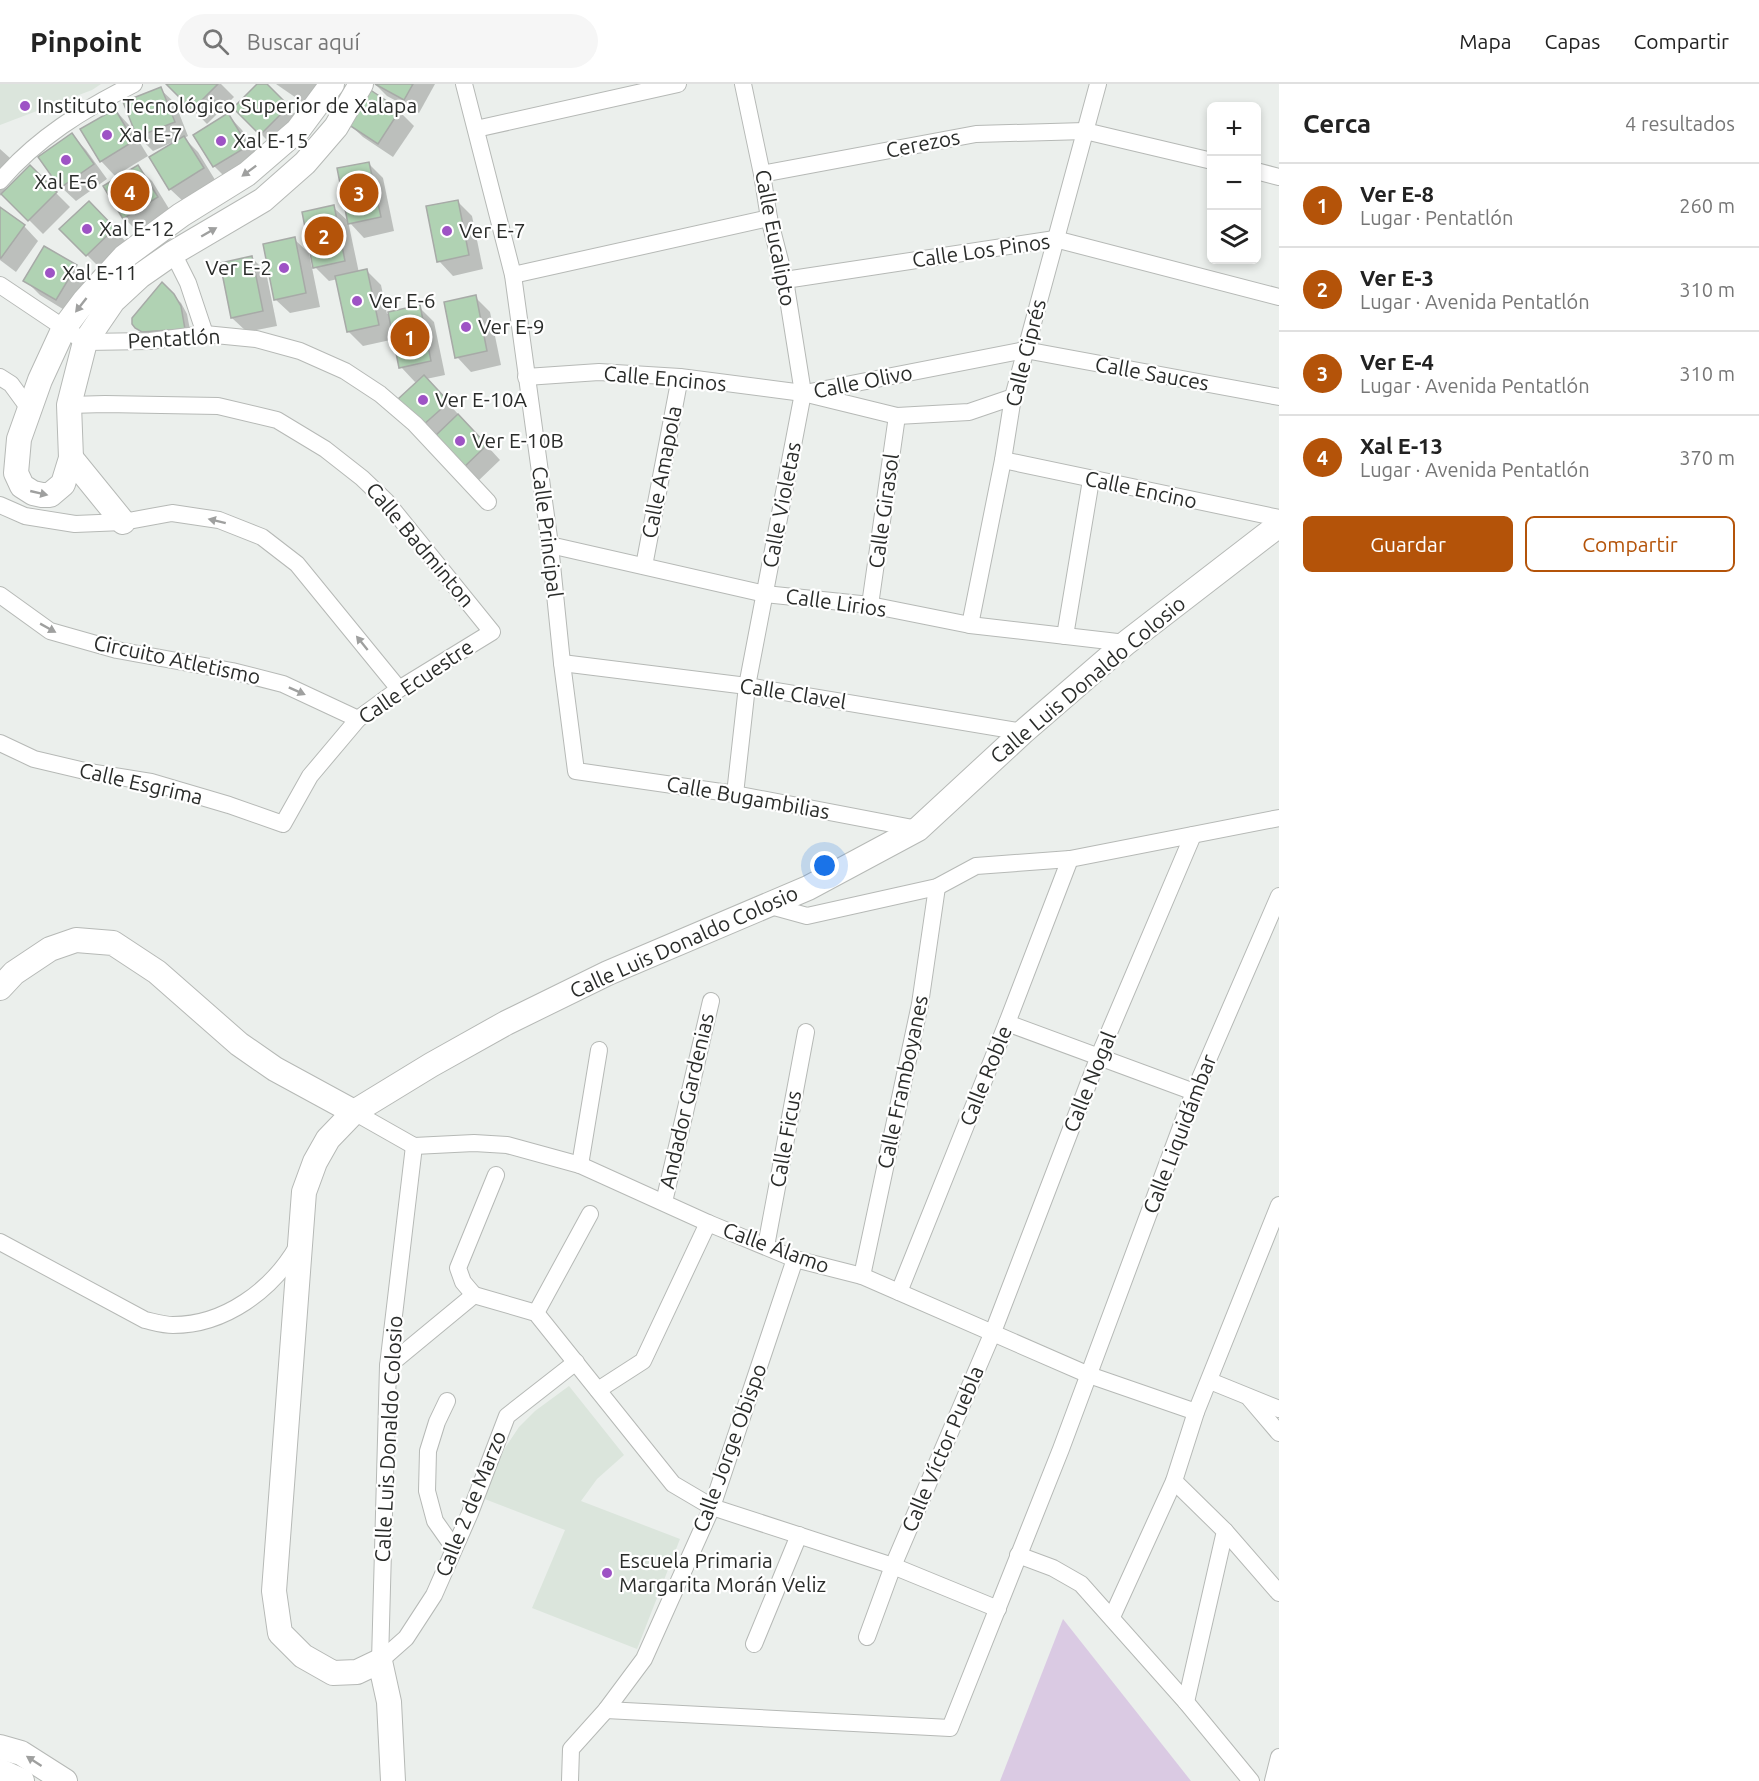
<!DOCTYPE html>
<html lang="es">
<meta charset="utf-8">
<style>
:root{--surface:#fff;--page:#f6f6f6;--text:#222;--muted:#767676;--line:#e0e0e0;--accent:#b45309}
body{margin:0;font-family:Ubuntu,sans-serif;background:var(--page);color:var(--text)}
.controls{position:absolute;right:18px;top:18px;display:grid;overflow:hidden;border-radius:9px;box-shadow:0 3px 9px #0003}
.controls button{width:54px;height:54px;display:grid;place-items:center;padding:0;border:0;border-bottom:2px solid var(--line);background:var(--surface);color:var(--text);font:30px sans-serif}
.you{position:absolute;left:825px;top:782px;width:21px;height:21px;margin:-15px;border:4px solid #fff;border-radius:50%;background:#1a73e8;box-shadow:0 0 0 9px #1a73e833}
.badge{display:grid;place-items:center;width:39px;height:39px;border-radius:50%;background:var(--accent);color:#fff;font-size:20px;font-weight:700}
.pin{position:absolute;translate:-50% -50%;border:3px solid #fff;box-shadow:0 2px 6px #0006}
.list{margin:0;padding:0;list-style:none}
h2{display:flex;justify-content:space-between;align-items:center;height:78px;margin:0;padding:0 24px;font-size:26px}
h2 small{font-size:20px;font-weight:400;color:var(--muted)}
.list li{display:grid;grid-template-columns:39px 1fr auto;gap:18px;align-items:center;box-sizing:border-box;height:84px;padding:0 24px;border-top:2px solid var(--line)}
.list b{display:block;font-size:22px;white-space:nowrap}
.list p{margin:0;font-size:20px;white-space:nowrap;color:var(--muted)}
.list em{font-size:20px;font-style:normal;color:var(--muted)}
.actions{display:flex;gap:12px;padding:18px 24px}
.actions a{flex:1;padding:14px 0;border:2px solid var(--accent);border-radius:9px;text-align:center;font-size:21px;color:var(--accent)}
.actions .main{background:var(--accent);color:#fff}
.icon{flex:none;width:33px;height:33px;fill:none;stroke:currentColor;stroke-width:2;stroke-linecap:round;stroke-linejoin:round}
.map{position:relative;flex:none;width:1279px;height:1697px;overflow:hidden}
header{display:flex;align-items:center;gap:36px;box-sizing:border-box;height:84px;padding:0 30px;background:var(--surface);border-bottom:2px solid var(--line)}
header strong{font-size:28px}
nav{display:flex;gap:33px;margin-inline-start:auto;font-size:21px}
.search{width:420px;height:54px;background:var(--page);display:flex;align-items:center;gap:15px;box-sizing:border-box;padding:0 21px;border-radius:33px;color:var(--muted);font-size:22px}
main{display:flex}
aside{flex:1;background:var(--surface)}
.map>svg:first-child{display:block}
.built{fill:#dbe5dc}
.green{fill:#dacae3}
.shadow{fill:#0003}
.building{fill:#b0d2b3;stroke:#a7aaa7;stroke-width:1.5}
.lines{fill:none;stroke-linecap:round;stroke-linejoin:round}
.street-casing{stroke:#b6b9b6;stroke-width:18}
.secondary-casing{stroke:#b6b9b6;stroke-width:26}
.street{stroke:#fff;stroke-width:16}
.secondary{stroke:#fff;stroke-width:24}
.oneway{fill:#9fa09f}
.poi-dot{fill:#9e53c5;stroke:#fff;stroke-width:2}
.labels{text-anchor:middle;stroke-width:4.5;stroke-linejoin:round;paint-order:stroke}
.poi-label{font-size:21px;fill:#2a2c2a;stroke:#fff;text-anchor:start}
.street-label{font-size:21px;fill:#2a2c2a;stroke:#fff}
</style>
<header>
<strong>Pinpoint</strong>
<div class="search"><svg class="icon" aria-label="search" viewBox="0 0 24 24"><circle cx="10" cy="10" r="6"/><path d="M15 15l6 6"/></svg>Buscar aquí</div>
<nav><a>Mapa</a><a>Capas</a><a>Compartir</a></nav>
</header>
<main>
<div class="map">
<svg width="1279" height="1697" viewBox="0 0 1279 1697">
<rect width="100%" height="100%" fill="#ebefec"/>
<g class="built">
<polygon points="0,0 101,0 92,6 0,41"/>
<polygon points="569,1302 624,1371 597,1395 581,1417 680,1455 637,1565 532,1524 565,1446 482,1414 505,1364 519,1343 535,1327"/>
</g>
<polygon class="green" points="1063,1535 1191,1697 1000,1697"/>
<g class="shadow">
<polygon points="168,0 221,0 234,13 207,40"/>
<polygon points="260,0 265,0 302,38 275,64 235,24"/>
<polygon points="276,0 323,0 308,22"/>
<polygon points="375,0 435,0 419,29 387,12"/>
<polygon points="160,5 175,19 188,52 184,54 198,68 217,99 185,119 170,105 171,59 153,67 138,52"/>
<polygon points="369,7 399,27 414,42 393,73 363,53 348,39"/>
<polygon points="115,26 129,41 148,72 115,92 101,77"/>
<polygon points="228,31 242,46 261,77 229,97 214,82 195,52"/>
<polygon points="72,51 86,66 107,95 76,117 61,103 40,73"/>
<polygon points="0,65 20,83 3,108 4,109 30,83 70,123 43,150 2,109 0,112"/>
<polygon points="368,79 383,94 394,147 364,154 350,139"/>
<polygon points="137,83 152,97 171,128 138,148 124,134"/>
<polygon points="457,117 472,132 483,185 453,192 439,177"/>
<polygon points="333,123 348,137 359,189 367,187 381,201 387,230 419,223 434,238 445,291 426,295 500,376 477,398 423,341 421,296 415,298 401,283 395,255 363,262 348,247 338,195 329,197 315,183"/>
<polygon points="0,125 24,142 38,157 16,188 0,176"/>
<polygon points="103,133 128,160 101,185 61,145"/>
<polygon points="294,155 309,169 320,223 290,229 275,215"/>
<polygon points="251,173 266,188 277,242 247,248 232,234"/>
<polygon points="76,182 90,197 71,230 40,211 25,196"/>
<polygon points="162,201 181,219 187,230 191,251 144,251 136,243"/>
<polygon points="475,213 490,228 501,281 471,288 457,273"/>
</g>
<g class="building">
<polygon points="166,0 218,0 192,26"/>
<polygon points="257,0 267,0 289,22 260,51 233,24"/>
<polygon points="375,0 413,0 404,16"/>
<polygon points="161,3 175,38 137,53 123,18"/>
<polygon points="369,5 400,26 378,60 346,39"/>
<polygon points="115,25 134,57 100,78 80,45"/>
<polygon points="228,29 248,62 213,83 193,51"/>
<polygon points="72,49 94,80 60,104 38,73"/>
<polygon points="184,52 204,84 169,106 149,73"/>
<polygon points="369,78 381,133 348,140 337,84"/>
<polygon points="30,81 57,108 28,137 1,110"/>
<polygon points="138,81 158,113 123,135 103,102"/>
<polygon points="458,116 469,171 437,178 426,122"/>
<polygon points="89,117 115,144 86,172 59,145"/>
<polygon points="334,121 345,177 313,184 302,128"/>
<polygon points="0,123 25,141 1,174 0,174"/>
<polygon points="295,153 306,209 274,216 263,160"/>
<polygon points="44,162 77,181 56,216 23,197"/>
<polygon points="252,172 263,227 231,234 220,179"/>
<polygon points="367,185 379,241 347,248 335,192"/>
<polygon points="162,198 174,210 181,222 185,245 142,248 135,244 132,240 132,234"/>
<polygon points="476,211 487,267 455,274 444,218"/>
<polygon points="420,221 431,277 399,284 388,228"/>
<polygon points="424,291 449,318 422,342 398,315"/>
<polygon points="458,330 487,361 462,385 433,354"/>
</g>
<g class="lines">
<g class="street-casing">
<g id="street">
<polyline points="464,0 513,191 550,461 562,579 576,687 735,710 918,745"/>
<polyline points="476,45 678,0"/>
<polyline points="1256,87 1279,93"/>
<polyline points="762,90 976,50 1085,47 1212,77"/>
<path d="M0 97C37 54 84 25 134 0"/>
<polyline points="173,169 188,199 205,250"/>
<polyline points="513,191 769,134"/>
<polyline points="785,196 1055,155 1279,213"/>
<polyline points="0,201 85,258 150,257 205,250 256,255 300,267 345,287 380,310 415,340 488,418"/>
<polyline points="0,293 11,300 30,326"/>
<polyline points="526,293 599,288 680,293 803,309 897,332 969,328 1013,313"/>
<polyline points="810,308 1025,266 1279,313"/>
<polyline points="1003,376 1279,434"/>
<polyline points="0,421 25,432 75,440 123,438 172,429 219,436 262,453 297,480 399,605"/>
<polyline points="550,461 765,510 870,521 970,541 1126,559"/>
<polyline points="644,482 680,293"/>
<polyline points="0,511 50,547 117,566 232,587 283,600 358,635"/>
<polyline points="870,521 897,332"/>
<polyline points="970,541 1003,376 1013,313 1098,0"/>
<polyline points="1065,552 1091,396"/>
<polyline points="562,579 747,602 1023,648"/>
<polyline points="0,659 34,675 89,688 151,698 229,721 283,740 310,692 358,635 399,605 492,548 386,417 362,394 325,365 277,336 218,322 105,320 69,321"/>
<polyline points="735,710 747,602 803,309 785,196 769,134 762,90 743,0"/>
<polyline points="767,821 807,832 937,803 976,782 1070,775 1279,734"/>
<polyline points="1007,939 1194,1008"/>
<polyline points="354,1028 414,1062 474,1059 507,1061 580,1081 708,1139 795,1175 862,1192 1089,1291 1196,1328"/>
<polyline points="580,1081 599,966"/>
<polyline points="664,1118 711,917"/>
<path d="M0 1158 145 1236C154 1238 164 1241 173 1241 225 1241 272 1206 297 1163"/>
<polyline points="766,1162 806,948"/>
<polyline points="862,1192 920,920 937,803"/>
<polyline points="899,1208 1007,939 1070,775"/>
<polyline points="474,1211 536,1229 673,1400 712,1423 893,1482 998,1525"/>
<polyline points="474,1211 463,1198 458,1184 496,1091"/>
<polyline points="536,1229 590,1130"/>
<polyline points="388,1282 474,1211"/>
<polyline points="1210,1297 1279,1325"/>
<polyline points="598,1306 643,1277 708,1139"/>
<polyline points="1250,1315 1279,1349"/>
<polyline points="447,1317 437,1338 428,1367 427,1407 435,1437 454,1464"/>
<polyline points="1174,1397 1225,1447 1186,1618"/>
<polyline points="1225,1447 1279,1509"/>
<polyline points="1018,1471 1053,1484 1081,1500 1186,1618 1251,1697"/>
<polyline points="1112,1533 1174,1397 1196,1328 1279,1121"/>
<polyline points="867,1553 893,1482 993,1248 1099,972 1193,751"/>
<polyline points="754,1560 799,1451"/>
<polyline points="380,1577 388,1282 414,1062"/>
<polyline points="380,1577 406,1554 434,1511 470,1429 507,1332 576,1278"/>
<polyline points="606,1626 950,1644 1061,1365 1194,1008 1279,812"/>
<polyline points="570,1697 571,1665 606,1626 644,1575 712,1423 795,1175"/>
<polyline points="1273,1697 1279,1673"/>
</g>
</g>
<g class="secondary-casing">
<g id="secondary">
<polyline points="332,0 298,46 247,90 181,131 124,173 85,216 64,244 40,296 19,355 16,389 22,402 33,409 42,411 50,411 63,400 71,374 69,321 85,258 113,217 140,192 173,169 263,116 305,79 336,43 361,0"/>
<polyline points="71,374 123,438"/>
<polyline points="0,904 14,889 50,865 76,856 113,859 157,888 239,960 275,985 354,1028"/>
<polyline points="0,1663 21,1669 65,1697"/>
<polyline points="0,1687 22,1697"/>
<polyline points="393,1697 389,1618 380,1577 357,1588 333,1589 303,1572 280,1549 274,1507 304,1108 315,1078 328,1055 354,1028 431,981 506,939 608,889 808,804 918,745 1023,648 1126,559 1279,441"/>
</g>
</g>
<use href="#street" class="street"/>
<use href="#secondary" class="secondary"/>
</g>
<defs><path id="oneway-solid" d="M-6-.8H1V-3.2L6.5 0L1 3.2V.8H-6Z" transform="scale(1.5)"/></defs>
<g class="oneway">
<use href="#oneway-solid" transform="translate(249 87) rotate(143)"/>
<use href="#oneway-solid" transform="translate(209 148) rotate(-30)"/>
<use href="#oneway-solid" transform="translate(81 221) rotate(128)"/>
<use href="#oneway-solid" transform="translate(39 409) rotate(13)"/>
<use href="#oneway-solid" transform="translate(217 437) rotate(-166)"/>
<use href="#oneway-solid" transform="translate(48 544) rotate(29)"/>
<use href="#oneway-solid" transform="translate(362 559) rotate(-129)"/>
<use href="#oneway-solid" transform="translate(297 607) rotate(24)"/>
<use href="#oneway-solid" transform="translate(34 1677) rotate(-147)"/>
</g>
<g class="poi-dot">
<circle cx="25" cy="22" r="6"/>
<circle cx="107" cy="51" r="6"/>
<circle cx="221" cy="57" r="6"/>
<circle cx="66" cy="76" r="6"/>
<circle cx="87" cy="145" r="6"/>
<circle cx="447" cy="147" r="6"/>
<circle cx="284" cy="184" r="6"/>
<circle cx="50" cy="189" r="6"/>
<circle cx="357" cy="217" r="6"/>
<circle cx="466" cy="243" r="6"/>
<circle cx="423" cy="316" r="6"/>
<circle cx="460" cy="357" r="6"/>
<circle cx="607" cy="1489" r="6"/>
</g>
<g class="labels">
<g class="poi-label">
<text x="37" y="29">Instituto Tecnológico Superior de Xalapa</text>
<text x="119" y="58">Xal E-7</text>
<text x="233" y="64">Xal E-15</text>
<text x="66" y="105" text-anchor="middle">Xal E-6</text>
<text x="99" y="152">Xal E-12</text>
<text x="459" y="154">Ver E-7</text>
<text x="272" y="191" text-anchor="end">Ver E-2</text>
<text x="62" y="196">Xal E-11</text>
<text x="369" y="224">Ver E-6</text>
<text x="478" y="250">Ver E-9</text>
<text x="435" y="323">Ver E-10A</text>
<text x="472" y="364">Ver E-10B</text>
<text x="619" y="1484">Escuela Primaria<tspan x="619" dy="24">Margarita Morán Veliz</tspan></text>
</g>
<g class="street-label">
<text transform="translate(923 60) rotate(-11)" y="7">Cerezos</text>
<text transform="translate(775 154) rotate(79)" y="7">Calle Eucalipto</text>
<text transform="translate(981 167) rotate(-8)" y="7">Calle Los Pinos</text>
<text transform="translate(174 255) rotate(-3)" y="7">Pentatlón</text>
<text transform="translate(1026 269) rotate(-76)" y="7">Calle Ciprés</text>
<text transform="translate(1152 290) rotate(10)" y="7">Calle Sauces</text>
<text transform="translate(665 295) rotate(5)" y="7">Calle Encinos</text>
<text transform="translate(863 298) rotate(-11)" y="7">Calle Olivo</text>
<text transform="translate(662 388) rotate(-79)" y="7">Calle Amapola</text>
<text transform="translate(1141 406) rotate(12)" y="7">Calle Encino</text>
<text transform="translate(782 421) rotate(-79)" y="7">Calle Violetas</text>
<text transform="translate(884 427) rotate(-82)" y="7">Calle Girasol</text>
<text transform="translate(547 448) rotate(83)" y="7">Calle Principal</text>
<text transform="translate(420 461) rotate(50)" y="7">Calle Badminton</text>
<text transform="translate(836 519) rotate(8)" y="7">Calle Lirios</text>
<text transform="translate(177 576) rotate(12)" y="7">Circuito Atletismo</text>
<text transform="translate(1088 596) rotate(-40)" y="7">Calle Luis Donaldo Colosio</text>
<text transform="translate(416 598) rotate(-34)" y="7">Calle Ecuestre</text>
<text transform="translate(793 610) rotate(9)" y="7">Calle Clavel</text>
<text transform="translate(141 700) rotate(13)" y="7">Calle Esgrima</text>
<text transform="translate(748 714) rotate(10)" y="7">Calle Bugambilias</text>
<text transform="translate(684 858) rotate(-24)" y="7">Calle Luis Donaldo Colosio</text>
<text transform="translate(986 992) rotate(-68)" y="7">Calle Roble</text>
<text transform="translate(903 998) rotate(-78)" y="7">Calle Framboyanes</text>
<text transform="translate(1090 998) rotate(-68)" y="7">Calle Nogal</text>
<text transform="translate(687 1017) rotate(-77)" y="7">Andador Gardenias</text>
<text transform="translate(1180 1050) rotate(-69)" y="7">Calle Liquidámbar</text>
<text transform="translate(786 1055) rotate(-80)" y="7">Calle Ficus</text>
<text transform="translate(776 1164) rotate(20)" y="7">Calle Álamo</text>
<text transform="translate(389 1355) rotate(-87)" y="7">Calle Luis Donaldo Colosio</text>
<text transform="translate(730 1364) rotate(-70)" y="7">Calle Jorge Obispo</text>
<text transform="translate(943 1365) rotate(-67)" y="7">Calle Víctor Puebla</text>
<text transform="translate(471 1420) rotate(-68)" y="7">Calle 2 de Marzo</text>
</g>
</g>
</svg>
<div class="controls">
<button>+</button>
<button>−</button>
<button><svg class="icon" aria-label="layers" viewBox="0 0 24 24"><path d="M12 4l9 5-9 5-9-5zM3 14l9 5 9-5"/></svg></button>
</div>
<div class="you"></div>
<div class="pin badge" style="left:410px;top:253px">1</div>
<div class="pin badge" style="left:324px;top:152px">2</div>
<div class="pin badge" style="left:359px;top:109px">3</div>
<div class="pin badge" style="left:130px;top:108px">4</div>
</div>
<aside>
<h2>Cerca<small>4 resultados</small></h2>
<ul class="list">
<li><span class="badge">1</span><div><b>Ver E-8</b><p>Lugar · Pentatlón</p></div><em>260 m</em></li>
<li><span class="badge">2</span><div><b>Ver E-3</b><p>Lugar · Avenida Pentatlón</p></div><em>310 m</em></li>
<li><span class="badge">3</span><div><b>Ver E-4</b><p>Lugar · Avenida Pentatlón</p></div><em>310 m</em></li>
<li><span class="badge">4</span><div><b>Xal E-13</b><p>Lugar · Avenida Pentatlón</p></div><em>370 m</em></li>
</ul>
<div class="actions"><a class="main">Guardar</a><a>Compartir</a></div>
</aside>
</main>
